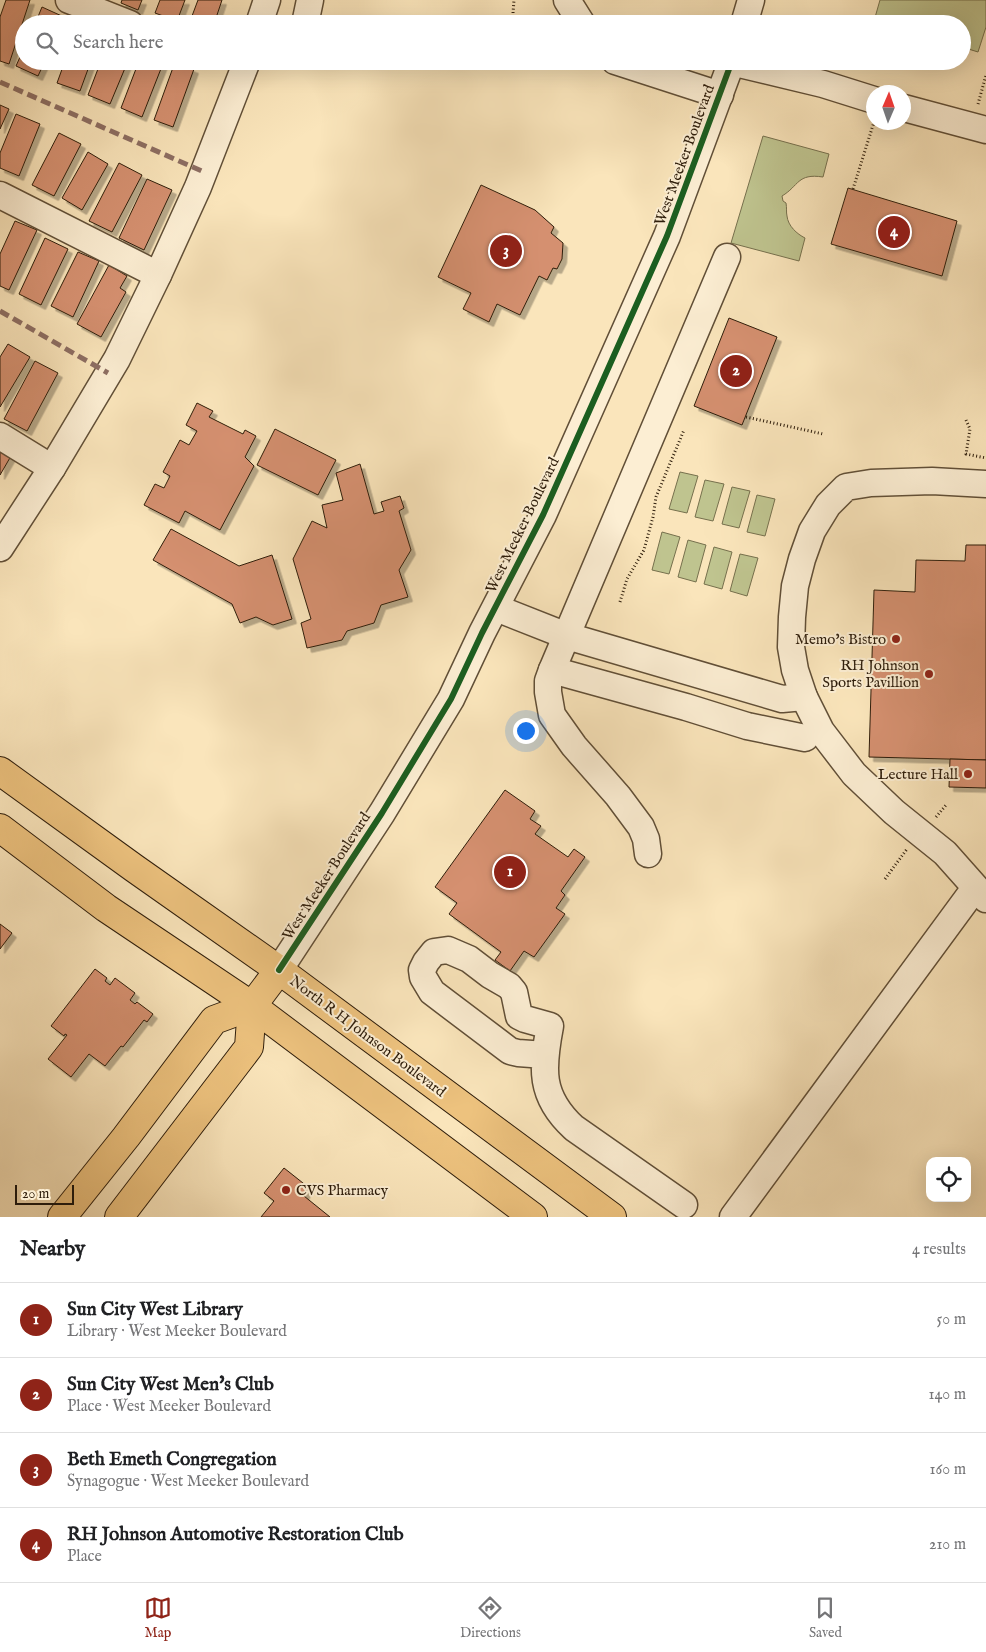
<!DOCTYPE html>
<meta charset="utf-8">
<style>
:root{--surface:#fff;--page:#f2f2f2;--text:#202124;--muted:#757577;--line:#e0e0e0;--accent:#8f2418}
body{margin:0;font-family:"IM FELL English",serif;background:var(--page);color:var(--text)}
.controls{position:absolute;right:15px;bottom:15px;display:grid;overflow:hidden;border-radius:10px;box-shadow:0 5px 20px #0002}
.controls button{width:45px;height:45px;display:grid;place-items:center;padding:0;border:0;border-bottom:1px solid var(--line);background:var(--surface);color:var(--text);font:25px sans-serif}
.compass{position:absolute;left:866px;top:85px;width:45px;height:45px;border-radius:50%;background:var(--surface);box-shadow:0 5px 20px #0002;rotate:2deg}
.scale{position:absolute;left:15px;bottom:12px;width:59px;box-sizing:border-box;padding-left:5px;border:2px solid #2e1d0b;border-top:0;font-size:14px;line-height:18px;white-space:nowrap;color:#2e1d0b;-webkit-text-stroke:4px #fceed3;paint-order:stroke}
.you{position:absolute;left:525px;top:730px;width:18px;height:18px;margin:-12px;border:4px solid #fff;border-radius:50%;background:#1a73e8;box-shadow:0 0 0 8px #1a73e833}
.badge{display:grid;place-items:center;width:32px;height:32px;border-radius:50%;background:var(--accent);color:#fff;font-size:16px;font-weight:700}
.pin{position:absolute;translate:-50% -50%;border:2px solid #fff;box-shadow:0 1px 5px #0006}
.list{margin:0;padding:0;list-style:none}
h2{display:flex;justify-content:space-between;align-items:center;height:65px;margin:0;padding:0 20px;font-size:21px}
h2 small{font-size:16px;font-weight:400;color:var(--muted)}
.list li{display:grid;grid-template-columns:32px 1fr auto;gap:15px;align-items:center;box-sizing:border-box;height:75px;padding:0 20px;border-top:1px solid var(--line)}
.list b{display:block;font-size:19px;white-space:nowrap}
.list p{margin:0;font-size:16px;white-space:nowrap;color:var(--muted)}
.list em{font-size:16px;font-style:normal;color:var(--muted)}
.icon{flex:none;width:28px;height:28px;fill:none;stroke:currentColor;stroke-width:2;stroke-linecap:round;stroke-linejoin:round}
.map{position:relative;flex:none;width:986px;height:1217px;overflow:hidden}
.search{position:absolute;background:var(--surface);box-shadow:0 5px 20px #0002;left:15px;right:15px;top:15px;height:55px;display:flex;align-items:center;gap:12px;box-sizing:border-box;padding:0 18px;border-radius:28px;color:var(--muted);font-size:19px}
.sheet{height:365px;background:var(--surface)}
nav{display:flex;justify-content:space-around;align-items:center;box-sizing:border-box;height:70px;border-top:1px solid var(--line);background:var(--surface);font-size:14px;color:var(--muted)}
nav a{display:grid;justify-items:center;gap:2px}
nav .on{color:var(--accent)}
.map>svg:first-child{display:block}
.green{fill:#bfc48f;stroke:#76704d}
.building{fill:#d5906f;stroke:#2e1d0b;filter:url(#shadow)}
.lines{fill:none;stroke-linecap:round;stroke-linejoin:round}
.minor-casing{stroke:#614f37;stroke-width:29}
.major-casing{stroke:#2e1d0b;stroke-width:30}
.path{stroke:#2e1d0b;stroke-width:3;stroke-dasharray:1 2.5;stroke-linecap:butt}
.minor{stroke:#fceed3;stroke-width:26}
.major{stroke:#edc27e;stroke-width:28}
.quiet{stroke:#8d6e63;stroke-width:5;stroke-dasharray:10 5;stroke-linecap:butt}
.cycleway-casing{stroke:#fceed3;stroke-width:9}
.cycleway{stroke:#1b5e20;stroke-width:6}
.poi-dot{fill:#8f2418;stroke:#fceed3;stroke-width:2}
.labels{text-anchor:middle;stroke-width:4;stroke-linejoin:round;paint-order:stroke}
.street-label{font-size:15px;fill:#2e1d0b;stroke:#fceed3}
.poi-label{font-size:15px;fill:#2e1d0b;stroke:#fceed3;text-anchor:end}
</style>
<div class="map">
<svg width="986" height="1217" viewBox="0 0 986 1217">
<defs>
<filter id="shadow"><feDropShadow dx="4.5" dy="4.5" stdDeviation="0" flood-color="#0004"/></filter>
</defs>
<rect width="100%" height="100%" fill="#fae5bb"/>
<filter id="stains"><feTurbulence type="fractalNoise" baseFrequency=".004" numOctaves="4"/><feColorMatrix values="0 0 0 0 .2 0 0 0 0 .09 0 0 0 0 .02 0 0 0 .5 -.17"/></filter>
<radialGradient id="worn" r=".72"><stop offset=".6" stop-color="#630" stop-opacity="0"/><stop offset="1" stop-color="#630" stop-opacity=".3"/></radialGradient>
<g class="green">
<polygon points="880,0 986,0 986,27 978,52 962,47 962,24 885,24 874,21"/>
<path d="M763 136 829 154 823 177C797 173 799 186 782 196L783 201 786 203C787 208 786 212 787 216 788 226 797 234 805 238L799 261 731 243Z"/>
<polygon points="680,472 698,476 687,513 669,509"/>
<polygon points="705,480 724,484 713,521 695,517"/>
<polygon points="732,487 750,491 739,528 722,524"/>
<polygon points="757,495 775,499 765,536 747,532"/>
<polygon points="662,532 680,537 669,574 652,570"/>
<polygon points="688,540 706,545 696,582 678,577"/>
<polygon points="714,547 732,552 722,589 704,584"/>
<polygon points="740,554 758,558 747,596 730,591"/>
</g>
<g class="building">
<polygon points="6,0 30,0 9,64 0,61 0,17"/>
<polygon points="122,0 142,0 138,10 121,3"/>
<polygon points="160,0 185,0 177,21 155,13"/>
<polygon points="198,0 222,0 214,24 189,24"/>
<polygon points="42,7 64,17 61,24 35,24"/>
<polygon points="24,48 24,61 45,61 38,76 16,66"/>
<polygon points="65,61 91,61 80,91 57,83"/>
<polygon points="101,61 128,61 110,104 88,95"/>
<polygon points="139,61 164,61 142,117 121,108"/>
<polygon points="175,62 194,69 173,127 154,120"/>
<polygon points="0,105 9,109 0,129"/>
<polygon points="16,114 40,124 19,176 0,168 0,153"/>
<polygon points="59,133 81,144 54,196 32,185"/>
<polygon points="88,152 108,164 82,210 62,198"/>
<polygon points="119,163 142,175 112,232 89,221"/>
<polygon points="147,179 172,190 144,250 119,238"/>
<polygon points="481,185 535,210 554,227 551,233 563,243 562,259 557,269 553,268 547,280 539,276 520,315 497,304 489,322 463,309 471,293 438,277"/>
<polygon points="848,188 957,221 942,276 831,244"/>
<polygon points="15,221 37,230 9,290 0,286 0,254"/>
<polygon points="45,238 68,249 41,305 19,294"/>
<polygon points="78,252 99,261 73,317 51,306"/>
<polygon points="109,265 127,276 120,288 126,292 101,337 77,324"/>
<polygon points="729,318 777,337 742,425 694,406"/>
<polygon points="8,344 30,357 0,407 0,357"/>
<polygon points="35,361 58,373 27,431 4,419"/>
<polygon points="197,403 213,411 209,417 243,434 245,430 256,436 245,457 254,466 220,530 185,511 179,523 144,505 155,484 164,488 170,476 163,472 180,440 189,445 197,431 186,425"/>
<polygon points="275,429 336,460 318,495 257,465"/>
<polygon points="0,450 11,456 0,475"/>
<polygon points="360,464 374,514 384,511 381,502 400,496 404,508 399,511 411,550 399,570 408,597 381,605 374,623 347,631 342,640 307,648 301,623 311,619 293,559 312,521 327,528 322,505 343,500 336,473"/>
<polygon points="171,529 239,566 272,555 292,619 273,625 256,617 240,623 232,604 153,560"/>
<polygon points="966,545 986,545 986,760 869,757 874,590 915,592 916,560 965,561"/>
<polygon points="950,759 986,760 986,788 949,787"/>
<polygon points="505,790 535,811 530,819 541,826 535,834 568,857 574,849 585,857 561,891 565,895 556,908 565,914 534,957 524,951 510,971 495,960 501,952 449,914 457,903 435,887"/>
<polygon points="0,924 12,933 0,949"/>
<polygon points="95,969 107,978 105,981 110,985 115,978 135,993 130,1000 135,1004 137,1002 153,1014 147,1022 144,1020 123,1047 121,1046 105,1066 89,1054 71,1077 48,1059 67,1035 65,1034 64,1036 51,1026"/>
<polygon points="284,1168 308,1187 304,1196 330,1217 261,1217 274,1201 264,1193"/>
</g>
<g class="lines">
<g class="minor-casing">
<g id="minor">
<polyline points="69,0 130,24"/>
<polyline points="567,0 582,24"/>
<polyline points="259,24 267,0"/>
<polyline points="305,24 310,0"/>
<polyline points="744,24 751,0"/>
<polyline points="615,61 720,95"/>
<polyline points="731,62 823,84 874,100"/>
<polyline points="904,108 986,130"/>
<polyline points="0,195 158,275"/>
<polyline points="0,436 52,468"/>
<polyline points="986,484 932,481 871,483 846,487 828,505 812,531 802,559 795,586 792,617 791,647 795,670 804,697 821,731 854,774 894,812 945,853 986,899"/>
<polyline points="0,548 52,468 117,359 158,275 198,187 247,61"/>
<polyline points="496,608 567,636 782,699 804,697"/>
<polyline points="552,670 686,707 747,726 805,738"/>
<polyline points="648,854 646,839 641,827 618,796 574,746 552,715 548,692 548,681 552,670 727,257"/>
<polyline points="279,970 382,813 451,699 482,633 543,515 667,236 732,61"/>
<path d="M545 1055 518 1053 510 1051 432 992 423 977 422 970 426 962 434 952 448 950 469 959 490 975 509 986 514 992 519 1016 525 1019 550 1026C542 1068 539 1096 574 1128L684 1205"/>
<polyline points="733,1217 975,888"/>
</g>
</g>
<g class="major-casing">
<g id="major">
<polyline points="0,771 134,868 279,970 612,1217"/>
<polyline points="0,828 106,908 252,1006 533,1217"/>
<polyline points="62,1217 126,1137 214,1020 252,1006"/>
<polyline points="119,1217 249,1047 252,1006 279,970"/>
</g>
</g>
<g class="path">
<polyline points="513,13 514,0"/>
<polyline points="978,104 986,75"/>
<polyline points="853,189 874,122"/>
<polyline points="746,417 823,434"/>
<polyline points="966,420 970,429 966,454 986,458"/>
<polyline points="620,602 627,579 644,550 653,517 656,497 684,430"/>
<polyline points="936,817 946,805"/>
<polyline points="885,879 907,849"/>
</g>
<use href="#minor" class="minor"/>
<use href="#major" class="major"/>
<g class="quiet">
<polyline points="0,82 204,172"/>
<polyline points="0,311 108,373"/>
</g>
<g class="cycleway-casing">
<polyline id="cycleway" points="279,970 382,813 451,699 482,633 543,515 667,236 732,61"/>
</g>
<use href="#cycleway" class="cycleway"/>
</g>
<g class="poi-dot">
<circle cx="896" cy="639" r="5"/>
<circle cx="929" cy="674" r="5"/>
<circle cx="968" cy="774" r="5"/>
<circle cx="286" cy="1190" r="5"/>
</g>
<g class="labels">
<g class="street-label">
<text transform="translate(684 155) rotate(-70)" y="5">West Meeker Boulevard</text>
<text transform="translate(522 525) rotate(-64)" y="5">West Meeker Boulevard</text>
<text transform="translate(326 876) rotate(-57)" y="5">West Meeker Boulevard</text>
<text transform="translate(368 1036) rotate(37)" y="5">North R H Johnson Boulevard</text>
</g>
<g class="poi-label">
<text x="886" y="644">Memo's Bistro</text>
<text x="919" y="670">RH Johnson<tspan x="919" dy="17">Sports Pavillion</tspan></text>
<text x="958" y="779">Lecture Hall</text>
<text x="296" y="1195" text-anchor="start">CVS Pharmacy</text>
</g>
</g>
<rect width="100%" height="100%" filter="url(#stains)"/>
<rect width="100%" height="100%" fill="url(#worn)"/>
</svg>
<div class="controls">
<button><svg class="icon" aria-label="locate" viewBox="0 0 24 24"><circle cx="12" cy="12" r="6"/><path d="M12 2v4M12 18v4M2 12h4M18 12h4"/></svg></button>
</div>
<svg class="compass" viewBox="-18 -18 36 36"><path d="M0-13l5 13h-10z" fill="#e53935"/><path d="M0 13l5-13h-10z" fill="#757577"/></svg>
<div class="scale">20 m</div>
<div class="you"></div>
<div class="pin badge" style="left:510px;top:872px">1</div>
<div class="pin badge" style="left:736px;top:371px">2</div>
<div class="pin badge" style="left:506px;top:251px">3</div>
<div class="pin badge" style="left:894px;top:232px">4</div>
<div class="search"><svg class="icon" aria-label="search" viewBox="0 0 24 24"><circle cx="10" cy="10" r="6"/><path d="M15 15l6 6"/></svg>Search here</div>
</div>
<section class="sheet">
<h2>Nearby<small>4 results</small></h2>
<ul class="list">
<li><span class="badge">1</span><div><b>Sun City West Library</b><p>Library · West Meeker Boulevard</p></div><em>50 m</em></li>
<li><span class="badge">2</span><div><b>Sun City West Men's Club</b><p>Place · West Meeker Boulevard</p></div><em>140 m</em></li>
<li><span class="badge">3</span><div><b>Beth Emeth Congregation</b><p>Synagogue · West Meeker Boulevard</p></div><em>160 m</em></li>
<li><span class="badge">4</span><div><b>RH Johnson Automotive Restoration Club</b><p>Place</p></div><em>210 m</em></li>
</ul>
</section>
<nav>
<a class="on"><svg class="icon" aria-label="map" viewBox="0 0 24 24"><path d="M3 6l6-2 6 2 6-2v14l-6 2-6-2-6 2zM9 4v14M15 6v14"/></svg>Map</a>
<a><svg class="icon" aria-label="directions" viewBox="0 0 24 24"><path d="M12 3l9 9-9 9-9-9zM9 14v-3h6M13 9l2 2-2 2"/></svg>Directions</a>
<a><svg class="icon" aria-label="saved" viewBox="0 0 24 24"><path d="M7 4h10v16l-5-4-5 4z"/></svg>Saved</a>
</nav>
